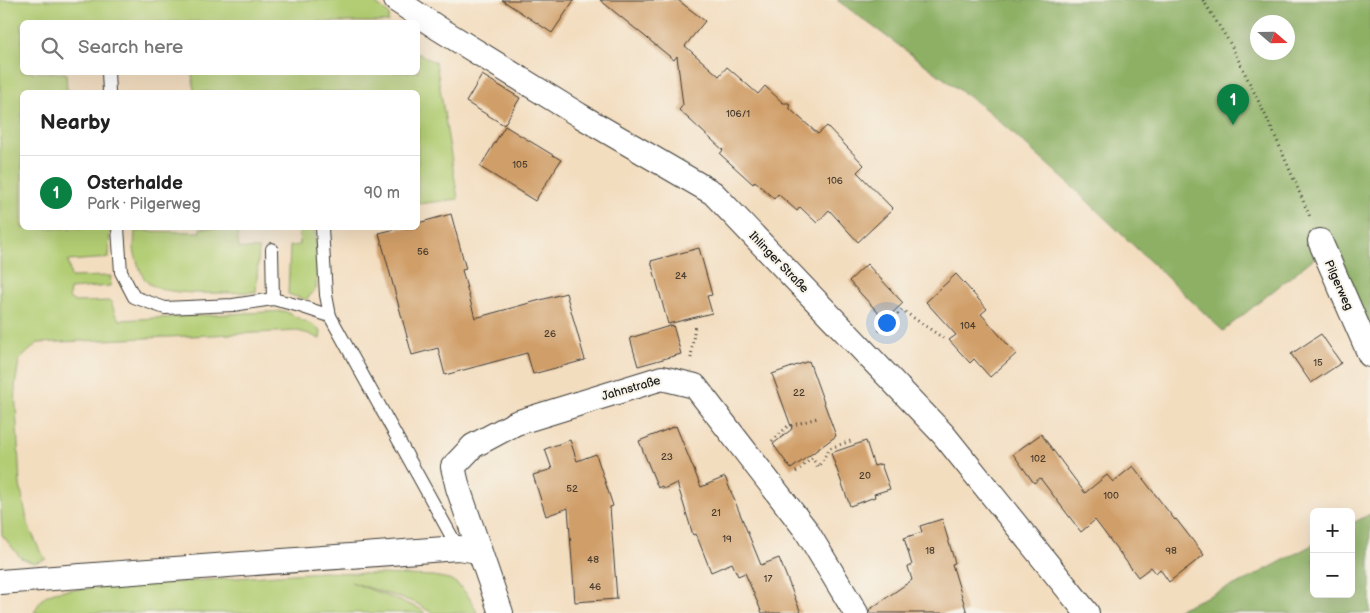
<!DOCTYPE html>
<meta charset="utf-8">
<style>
:root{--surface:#fff;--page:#f6f6f6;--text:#222;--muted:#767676;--line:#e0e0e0;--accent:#0b8043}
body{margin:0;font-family:"Balsamiq Sans",sans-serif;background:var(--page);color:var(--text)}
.controls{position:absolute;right:15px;bottom:15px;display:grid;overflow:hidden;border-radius:8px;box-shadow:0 5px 20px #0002}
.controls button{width:45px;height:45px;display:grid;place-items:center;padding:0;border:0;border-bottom:1px solid var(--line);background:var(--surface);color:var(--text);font:25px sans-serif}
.compass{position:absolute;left:1250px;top:15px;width:45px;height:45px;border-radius:50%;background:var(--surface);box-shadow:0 5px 20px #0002;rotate:110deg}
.you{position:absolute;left:886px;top:322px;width:18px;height:18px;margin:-12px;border:4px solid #fff;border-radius:50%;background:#1a73e8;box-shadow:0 0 0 8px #1a73e833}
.badge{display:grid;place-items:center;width:32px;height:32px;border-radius:50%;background:var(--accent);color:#fff;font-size:16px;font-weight:700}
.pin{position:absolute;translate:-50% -41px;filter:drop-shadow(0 1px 2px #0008)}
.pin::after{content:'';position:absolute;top:26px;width:18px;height:15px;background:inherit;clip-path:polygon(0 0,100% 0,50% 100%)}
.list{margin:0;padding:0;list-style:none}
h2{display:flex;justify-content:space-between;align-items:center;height:65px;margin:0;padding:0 20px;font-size:21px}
h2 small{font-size:16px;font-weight:400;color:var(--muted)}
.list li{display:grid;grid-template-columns:32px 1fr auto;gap:15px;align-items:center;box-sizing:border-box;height:75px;padding:0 20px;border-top:1px solid var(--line)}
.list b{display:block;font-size:19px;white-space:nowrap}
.list p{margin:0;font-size:16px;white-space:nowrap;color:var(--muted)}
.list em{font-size:16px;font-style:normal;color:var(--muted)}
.icon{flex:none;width:28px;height:28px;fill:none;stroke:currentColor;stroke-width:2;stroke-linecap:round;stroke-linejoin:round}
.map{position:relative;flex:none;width:1370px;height:613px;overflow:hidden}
.search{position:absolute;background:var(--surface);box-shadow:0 5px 20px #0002;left:20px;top:20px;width:400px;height:55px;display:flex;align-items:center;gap:12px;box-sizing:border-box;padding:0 18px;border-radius:8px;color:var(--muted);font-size:19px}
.panel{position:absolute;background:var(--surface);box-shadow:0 5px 20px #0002;left:20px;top:90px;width:400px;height:140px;border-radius:8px}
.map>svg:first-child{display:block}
.green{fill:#b2cd73;stroke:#677448}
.forest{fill:#8db065;stroke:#546640;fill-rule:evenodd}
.building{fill:#d09e68}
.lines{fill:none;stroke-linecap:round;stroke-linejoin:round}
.lane-casing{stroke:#3c3934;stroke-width:14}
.street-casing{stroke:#3c3934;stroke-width:26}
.path{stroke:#3c3934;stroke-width:3;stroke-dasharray:1 4;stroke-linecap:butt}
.lane{stroke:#fff;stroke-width:12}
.street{stroke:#fff;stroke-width:24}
.labels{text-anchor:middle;stroke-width:4;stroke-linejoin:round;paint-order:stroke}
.number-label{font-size:10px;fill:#493c2f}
.street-label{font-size:12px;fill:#1c1c1c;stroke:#f7f3e8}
</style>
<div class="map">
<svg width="1370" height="613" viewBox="0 0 1370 613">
<rect width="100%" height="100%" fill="#f7f3e8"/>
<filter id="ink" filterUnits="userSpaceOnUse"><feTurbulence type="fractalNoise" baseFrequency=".02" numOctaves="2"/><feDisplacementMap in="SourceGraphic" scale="10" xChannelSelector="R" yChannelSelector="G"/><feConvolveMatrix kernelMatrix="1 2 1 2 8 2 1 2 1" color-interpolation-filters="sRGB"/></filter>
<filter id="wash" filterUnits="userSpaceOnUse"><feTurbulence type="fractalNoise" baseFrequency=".0096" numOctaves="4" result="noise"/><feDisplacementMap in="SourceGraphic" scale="20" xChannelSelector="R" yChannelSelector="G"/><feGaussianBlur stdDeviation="1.12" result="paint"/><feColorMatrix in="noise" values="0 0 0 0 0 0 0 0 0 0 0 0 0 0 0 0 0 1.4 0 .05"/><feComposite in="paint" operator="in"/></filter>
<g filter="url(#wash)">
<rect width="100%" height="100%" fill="#f3ddbf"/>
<g class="green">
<polygon points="0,0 371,0 389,14 388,22 22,22 22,72 66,73 67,91 90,92 22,92 22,228 110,228 109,258 68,261 71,277 111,276 110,286 70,289 69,298 75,302 111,301 115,314 120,320 284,311 315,326 321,332 320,339 309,334 298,331 38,343 19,360 15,387 20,485 28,525 40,551 46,559 34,563 21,558 2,535 0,494"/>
<polygon points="418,53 436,63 458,199 418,204 418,92 194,92 192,73 418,72"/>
<path d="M200 228H237L239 248 259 249 256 292C230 292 169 298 148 283 142 278 134 255 134 247 134 242 135 236 135 231L200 232Z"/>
<polygon points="299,228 314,228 318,258 316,289 306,300 288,294 290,246 300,245"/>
<path d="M321 572 433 576C438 577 444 578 449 579 461 584 473 601 477 613H432L416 603 351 582 421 609 425 613H34C42 596 46 593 65 590Z"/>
</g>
<g class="forest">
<path d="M837 0H1370V358L1328 247 1223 331 1066 181 988 111ZM1258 22H1288V52H1258Z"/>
<polygon points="1370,514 1370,613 1169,613 1248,579 1314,544 1314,594 1351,594 1351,524"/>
</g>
<g id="blocks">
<g class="building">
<polygon points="502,0 574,0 552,33"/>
<polygon points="600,0 678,0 705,21 685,46 719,76 727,67 758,94 765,86 783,103 789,103 790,109 818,134 827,126 864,165 857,172 893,209 858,242 829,210 817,223 800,207 797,211 778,194 774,199 755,181 753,184 720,154 723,150 679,110 683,105 677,56 674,60"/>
<polygon points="482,75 520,98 504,125 466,102"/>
<polygon points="505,126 561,160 535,201 480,167"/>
<polygon points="451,214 466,269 462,270 475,318 566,293 585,360 533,374 527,353 445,375 438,348 412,355 379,233 400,228 418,228 418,223"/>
<polygon points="699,248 712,295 707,296 712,313 668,324 651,261"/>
<polygon points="867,264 903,303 885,320 849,281"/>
<polygon points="956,274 987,309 981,314 1016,354 990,377 974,359 970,363 949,340 956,335 926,302"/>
<polygon points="673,325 681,354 638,366 630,338"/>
<polygon points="1321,334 1341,363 1311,383 1291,354"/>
<polygon points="809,361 836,436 791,469 773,444 792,429 772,374"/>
<polygon points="676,426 701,487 725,477 761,565 779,558 801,613 762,613 745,573 738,576 732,563 711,572 696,534 693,535 677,483 663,489 662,486 658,488 639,441"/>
<polygon points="1041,434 1085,493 1107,475 1113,482 1133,466 1175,520 1176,519 1204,555 1169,582 1160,569 1156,573 1151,567 1138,577 1095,520 1081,532 1040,478 1034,483 1013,454"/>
<polygon points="570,440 577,461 596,454 613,506 610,507 617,599 575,602 568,508 546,516 533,475 552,469 545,449"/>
<polygon points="866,441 874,466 881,464 890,489 874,494 875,497 850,506 831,453"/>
<polygon points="942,519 955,563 952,564 967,613 870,613 869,610 912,580 908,567 912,565 904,538 922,532 920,526"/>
</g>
</g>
</g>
<g filter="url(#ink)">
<use href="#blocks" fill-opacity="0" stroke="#3c3934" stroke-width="1"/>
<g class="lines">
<g class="lane-casing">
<g id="lane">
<polyline points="108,72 109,92"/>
<polyline points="118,228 121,272 134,297 165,308 233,305 273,299 300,306 330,316"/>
<polyline points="322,228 326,295 330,316 458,548"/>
<polyline points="272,249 273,299"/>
</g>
</g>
<g class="street-casing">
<g id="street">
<polyline points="396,0 438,28 579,115 713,193 943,434 1087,613"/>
<polyline points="1320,241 1370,355"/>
<polyline points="0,582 458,548 479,551"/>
<polyline points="501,613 458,488 453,467 473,446 516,423 662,378 695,386 806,530 856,613"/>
</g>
</g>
<g class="path">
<polyline points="1203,0 1231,45 1273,131 1310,217"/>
<polyline points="879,331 902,310 946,340"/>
<polyline points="691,358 695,324"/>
<polyline points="772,441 787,427 817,418"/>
<polyline points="796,472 812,458 818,467 830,448 854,440"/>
</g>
<use href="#lane" class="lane"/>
<use href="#street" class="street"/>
</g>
</g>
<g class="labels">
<g class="number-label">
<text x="738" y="117">106/1</text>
<text x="520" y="168">105</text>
<text x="835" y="184">106</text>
<text x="423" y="255">56</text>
<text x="681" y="279">24</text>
<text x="968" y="329">104</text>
<text x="550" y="337">26</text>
<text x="1318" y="366">15</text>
<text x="799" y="396">22</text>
<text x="667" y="460">23</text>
<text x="1038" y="462">102</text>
<text x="865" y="479">20</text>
<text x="572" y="492">52</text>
<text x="1111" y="499">100</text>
<text x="716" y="516">21</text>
<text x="727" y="542">19</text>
<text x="930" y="554">18</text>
<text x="1171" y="554">98</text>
<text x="593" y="563">48</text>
<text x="768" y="582">17</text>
<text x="595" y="590">46</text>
</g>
<g class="street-label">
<text transform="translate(779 262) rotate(46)" y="4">Ihlinger Straße</text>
<text transform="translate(1339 285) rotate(66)" y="4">Pilgerweg</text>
<text transform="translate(631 388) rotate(-16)" y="4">Jahnstraße</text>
</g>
</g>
</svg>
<div class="controls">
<button>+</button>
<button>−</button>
</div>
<svg class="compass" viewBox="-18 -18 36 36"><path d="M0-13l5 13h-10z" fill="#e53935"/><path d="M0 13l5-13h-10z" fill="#767676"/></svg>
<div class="you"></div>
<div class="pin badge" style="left:1233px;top:125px">1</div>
<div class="search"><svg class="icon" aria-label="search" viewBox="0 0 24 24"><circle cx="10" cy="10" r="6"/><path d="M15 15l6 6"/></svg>Search here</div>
<section class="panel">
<h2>Nearby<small></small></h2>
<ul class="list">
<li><span class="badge">1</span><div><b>Osterhalde</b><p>Park · Pilgerweg</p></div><em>90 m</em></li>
</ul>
</section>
</div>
